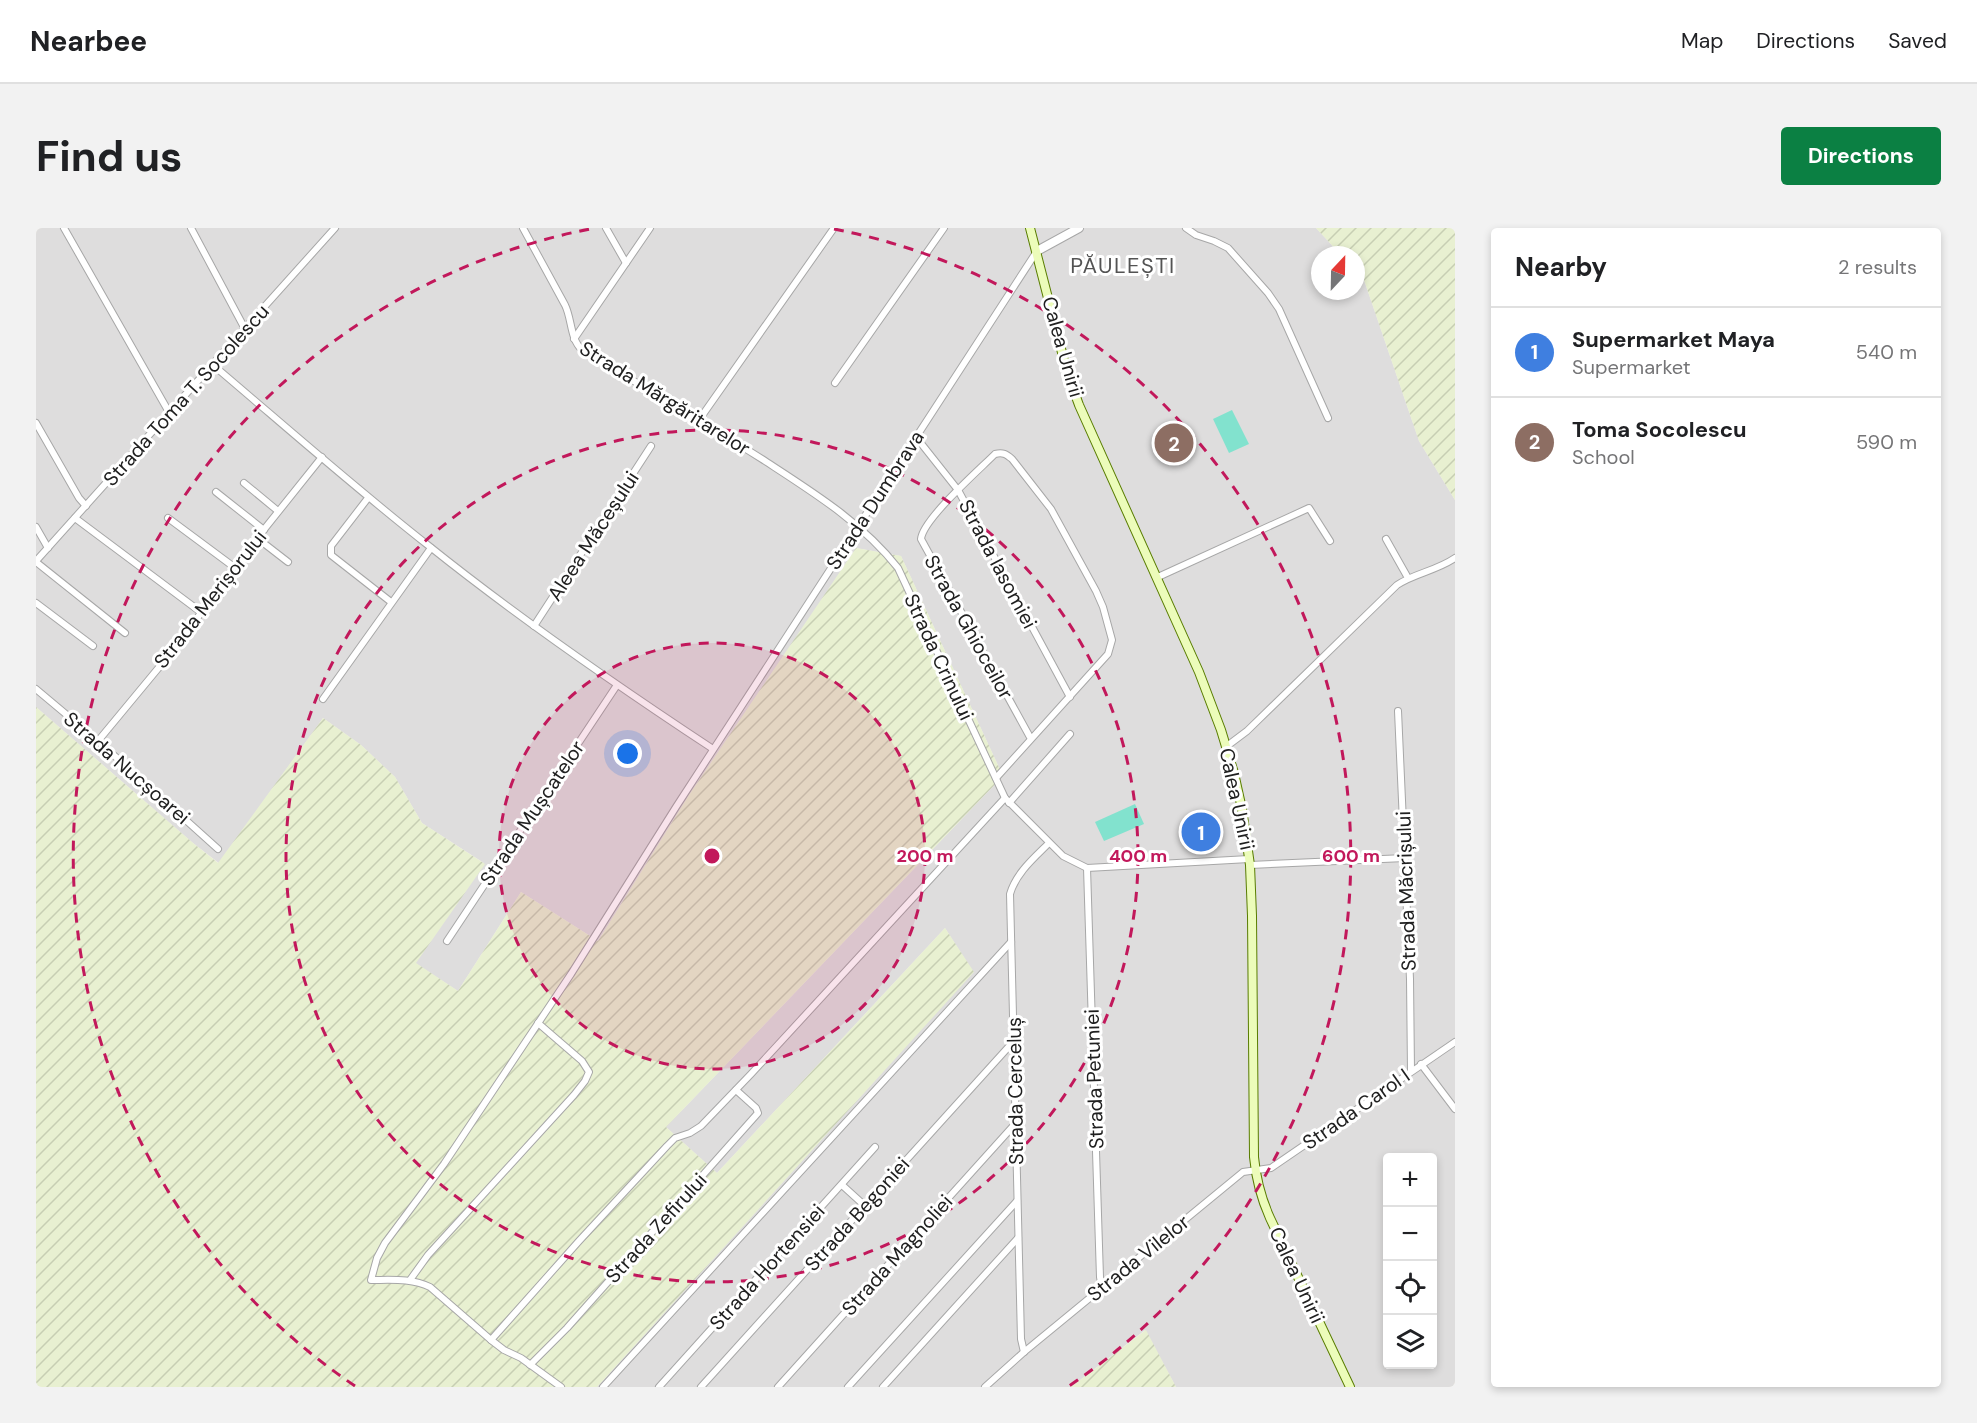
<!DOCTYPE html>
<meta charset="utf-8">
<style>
:root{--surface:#fff;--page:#f2f2f2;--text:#202124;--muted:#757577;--line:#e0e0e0;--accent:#0b8043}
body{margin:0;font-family:"DM Sans",sans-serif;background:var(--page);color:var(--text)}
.controls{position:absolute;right:18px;bottom:18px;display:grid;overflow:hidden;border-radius:6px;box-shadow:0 3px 9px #0003}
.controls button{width:54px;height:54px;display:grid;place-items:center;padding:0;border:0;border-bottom:2px solid var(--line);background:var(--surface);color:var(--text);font:30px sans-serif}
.compass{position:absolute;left:1275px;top:18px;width:54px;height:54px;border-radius:50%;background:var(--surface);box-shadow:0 3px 9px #0003;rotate:22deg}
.you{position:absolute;left:592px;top:526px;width:21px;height:21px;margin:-15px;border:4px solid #fff;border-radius:50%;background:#1a73e8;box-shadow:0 0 0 9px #1a73e833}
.badge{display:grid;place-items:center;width:39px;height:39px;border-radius:50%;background:var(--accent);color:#fff;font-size:20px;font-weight:700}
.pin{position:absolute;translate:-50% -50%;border:3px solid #fff;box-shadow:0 2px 6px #0006}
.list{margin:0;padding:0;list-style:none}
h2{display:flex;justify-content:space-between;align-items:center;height:78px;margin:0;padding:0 24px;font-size:26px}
h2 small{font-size:20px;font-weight:400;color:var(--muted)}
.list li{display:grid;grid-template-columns:39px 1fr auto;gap:18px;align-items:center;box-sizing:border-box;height:90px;padding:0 24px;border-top:2px solid var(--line)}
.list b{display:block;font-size:22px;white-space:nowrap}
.list p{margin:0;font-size:20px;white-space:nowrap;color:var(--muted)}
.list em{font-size:20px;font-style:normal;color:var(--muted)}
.icon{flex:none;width:33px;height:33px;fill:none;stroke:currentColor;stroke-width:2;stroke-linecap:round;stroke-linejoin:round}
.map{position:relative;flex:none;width:1419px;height:1159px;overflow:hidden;border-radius:6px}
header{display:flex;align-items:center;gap:36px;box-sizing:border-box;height:84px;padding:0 30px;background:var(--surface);border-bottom:2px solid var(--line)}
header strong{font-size:28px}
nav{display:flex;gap:33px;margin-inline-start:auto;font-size:21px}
.intro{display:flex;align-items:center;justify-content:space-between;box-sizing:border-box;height:144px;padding:0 36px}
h1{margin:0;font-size:42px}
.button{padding:15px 27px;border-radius:6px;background:var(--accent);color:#fff;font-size:21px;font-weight:700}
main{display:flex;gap:36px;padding:0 36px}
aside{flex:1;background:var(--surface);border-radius:6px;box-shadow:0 3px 9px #0003}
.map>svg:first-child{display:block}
.residential{fill:#dedddd;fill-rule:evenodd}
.farmland{fill:url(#farmland-furrows)}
.pitch{fill:#82e2ce}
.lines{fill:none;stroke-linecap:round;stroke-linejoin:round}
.minor-casing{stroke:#a7a7a7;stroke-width:8}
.tertiary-casing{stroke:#a7a7a7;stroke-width:10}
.secondary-casing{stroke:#597d01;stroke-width:10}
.minor{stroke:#fff;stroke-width:6}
.tertiary{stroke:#fff;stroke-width:8}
.secondary{stroke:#ecfcba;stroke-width:8}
.ring{fill:none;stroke:#c2185b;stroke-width:3;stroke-dasharray:10 8}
.labels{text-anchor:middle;stroke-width:6;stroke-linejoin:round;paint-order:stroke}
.street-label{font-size:20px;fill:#202020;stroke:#fff}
.quarter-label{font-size:22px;letter-spacing:1.5px;fill:#535353;stroke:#fff}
.centre{fill:#c2185b;stroke:#fff;stroke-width:3}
.ring-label{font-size:18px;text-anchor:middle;font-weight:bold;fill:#c2185b;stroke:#fff;stroke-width:6;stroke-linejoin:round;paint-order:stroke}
</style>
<header>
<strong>Nearbee</strong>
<nav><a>Map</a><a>Directions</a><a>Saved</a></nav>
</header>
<div class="intro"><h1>Find us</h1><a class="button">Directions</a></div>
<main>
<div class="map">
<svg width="1419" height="1159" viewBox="0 0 1419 1159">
<defs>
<pattern id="farmland-furrows" width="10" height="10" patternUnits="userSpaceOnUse" patternTransform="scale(1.5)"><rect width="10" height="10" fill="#e8f0d1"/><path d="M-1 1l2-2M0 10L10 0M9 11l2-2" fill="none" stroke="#c7ceb3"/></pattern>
</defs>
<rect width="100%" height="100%" fill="#f1efe6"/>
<path class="residential" d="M0 0H1280L1305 27H1284V63H1320V43L1328 52 1383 213 1419 272V1159H1140L1109 1102 1035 1159H561L937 744 909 700 681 945 630 899 967 548 865 328 820 320 562 713 485 664 422 763 379 735 448 635 386 595 359 549 325 517 287 490 183 635 157 615 0 479ZM1352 930H1396V1136H1352Z"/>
<g class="farmland">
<polygon points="1280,0 1419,0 1419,272 1383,213 1328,52 1320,43 1320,27 1305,27"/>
<polygon points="820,320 865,328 967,548 630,899 681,945 909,700 938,744 561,1159 0,1159 0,479 157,615 182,635 287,490 325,517 359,549 386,595 449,636 380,735 422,763 485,664 562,713 653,567"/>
<polygon points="1110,1102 1140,1159 1035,1159"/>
</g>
<g class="pitch">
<polygon points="1196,182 1213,216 1193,225 1177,191"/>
<polygon points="1099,576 1108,596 1068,613 1059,594"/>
</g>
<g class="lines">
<g class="minor-casing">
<g id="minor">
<polyline points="28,0 134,186"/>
<polyline points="155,0 209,101"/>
<path d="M487 0 529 77C536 91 534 111 546 122 606 158 667 194 726 231 775 263 826 294 862 340L969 570 1027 628 1051 640 1213 631"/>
<polyline points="570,0 590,35"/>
<polyline points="1150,0 1160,7 1178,13 1192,20 1232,65 1243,81 1292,190"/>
<polyline points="538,111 614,0"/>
<path d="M177 137C249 198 319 260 393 318 484 391 580 457 677 521"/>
<polyline points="799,155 908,0"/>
<polyline points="663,192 798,0"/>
<polyline points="0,195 43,270 50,278"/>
<polyline points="880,209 922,262 1034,469"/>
<polyline points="208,255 242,283"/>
<polyline points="180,264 228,302"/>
<polyline points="332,270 295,318 295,327 355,374"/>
<polyline points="39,290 166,385"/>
<polyline points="132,290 198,339"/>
<polyline points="0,299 12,320"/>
<polyline points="221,310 252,334"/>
<polyline points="1350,311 1372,350"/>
<polyline points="0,333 299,0"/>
<polyline points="0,334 89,405"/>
<polyline points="1122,349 1273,280 1294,313"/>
<polyline points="0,375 57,418"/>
<polyline points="498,398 615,218"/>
<polyline points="0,461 62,513 182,621"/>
<polyline points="287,471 395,320"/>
<polyline points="1362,483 1374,751 1375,843"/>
<polyline points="62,513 144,414 198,339 286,229"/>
<path d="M1191 518 1211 503 1361 357C1379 345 1400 343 1419 330"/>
<path d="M960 550 1072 426 1076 412 1067 379 1060 363 1015 281 976 231C970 226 967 224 959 226 943 242 887 291 885 311L995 511"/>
<polyline points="973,575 1034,506"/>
<polyline points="1214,637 1369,630"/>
<polyline points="1051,640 1064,1049 1066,1061"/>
<polyline points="411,713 581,457"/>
<polyline points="1385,836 1419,881"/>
<polyline points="806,957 828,977"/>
<polyline points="374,1052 392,1027 538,867 549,853 553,844 546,833 502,795"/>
<polyline points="455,1112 543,1013 631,918 639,910 654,905 665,898 715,846 969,570"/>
<path d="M988 1124 985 1111 974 666C980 645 998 630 1013 615"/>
<polyline points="494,1137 531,1100 722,885 720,880 700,862"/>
<path d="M525 1159 485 1130 468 1122 455 1112 394 1059C376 1050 355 1052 335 1052L341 1030 349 1015 408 936 535 746 640 579 1001 23"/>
<polyline points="567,1159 975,714"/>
<polyline points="623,1159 839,919"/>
<polyline points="665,1159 977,814"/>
<polyline points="742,1159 979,896"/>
<polyline points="812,1159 981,973"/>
<polyline points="847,1159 982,1010"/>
<polyline points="949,1159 988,1124 1207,944 1235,940 1419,814"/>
</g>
</g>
<g class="tertiary-casing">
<polyline id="tertiary" points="1001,23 1043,0"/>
</g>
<g class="secondary-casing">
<path id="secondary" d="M994 0 1031 144 1043 177 1163 444 1185 502 1198 545 1206 581 1214 637 1216 688 1218 929C1220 951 1225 970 1234 990L1314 1159"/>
</g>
<use href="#minor" class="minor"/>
<use href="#tertiary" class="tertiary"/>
<use href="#secondary" class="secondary"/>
</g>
<circle cx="676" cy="628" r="213" fill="#c2185b" fill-opacity=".12"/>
<g class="ring">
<circle cx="676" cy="628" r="213"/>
<circle cx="676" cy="628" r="426"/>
<path d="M319 1158A639 639 0 0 1 554 1M798 1A639 639 0 0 1 1033 1158"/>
</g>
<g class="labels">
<g class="street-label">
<text transform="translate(1027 119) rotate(74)" y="7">Calea Unirii</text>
<text transform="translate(150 167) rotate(-48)" y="7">Strada Toma T. Socolescu</text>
<text transform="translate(629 170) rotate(32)" y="7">Strada Mărgăritarelor</text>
<text transform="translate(839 272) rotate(-57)" y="7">Strada Dumbrava</text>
<text transform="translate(557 308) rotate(-57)" y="7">Aleea Măceșului</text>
<text transform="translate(962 336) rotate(62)" y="7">Strada Iasomiei</text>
<text transform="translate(174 371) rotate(-52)" y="7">Strada Merișorului</text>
<text transform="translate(933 399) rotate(61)" y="7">Strada Ghioceilor</text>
<text transform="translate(903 429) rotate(65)" y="7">Strada Crinului</text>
<text transform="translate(91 540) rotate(41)" y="7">Strada Nucșoarei</text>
<text transform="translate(1201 571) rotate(78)" y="7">Calea Unirii</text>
<text transform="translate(496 585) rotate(-56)" y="7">Strada Mușcatelor</text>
<text transform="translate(1370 663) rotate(-92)" y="7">Strada Măcrișului</text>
<text transform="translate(1058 851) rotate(-92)" y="7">Strada Petuniei</text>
<text transform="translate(979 863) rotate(-91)" y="7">Strada Cerceluș</text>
<text transform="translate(1320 881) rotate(-35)" y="7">Strada Carol I</text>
<text transform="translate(821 986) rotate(-48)" y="7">Strada Begoniei</text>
<text transform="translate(620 1000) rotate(-48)" y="7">Strada Zefirului</text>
<text transform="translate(861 1027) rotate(-48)" y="7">Strada Magnoliei</text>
<text transform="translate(1102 1030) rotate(-39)" y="7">Strada Vilelor</text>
<text transform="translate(731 1039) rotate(-48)" y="7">Strada Hortensiei</text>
<text transform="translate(1261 1047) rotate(65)" y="7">Calea Unirii</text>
</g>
<g class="quarter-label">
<text x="1087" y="45">PĂULEȘTI</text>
</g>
</g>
<circle cx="676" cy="628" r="9" class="centre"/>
<g class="ring-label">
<text x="889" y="634">200 m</text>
<text x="1102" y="634">400 m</text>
<text x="1315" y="634">600 m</text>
</g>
</svg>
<div class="controls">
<button>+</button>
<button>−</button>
<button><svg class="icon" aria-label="locate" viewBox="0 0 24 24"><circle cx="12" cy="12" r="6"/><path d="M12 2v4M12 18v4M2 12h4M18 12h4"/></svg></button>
<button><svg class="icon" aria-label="layers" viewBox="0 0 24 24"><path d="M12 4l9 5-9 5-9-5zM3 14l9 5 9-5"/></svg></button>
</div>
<svg class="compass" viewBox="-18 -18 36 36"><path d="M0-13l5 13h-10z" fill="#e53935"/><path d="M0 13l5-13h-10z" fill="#757577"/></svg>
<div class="you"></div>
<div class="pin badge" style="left:1165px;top:604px;background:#3f7fe0">1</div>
<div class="pin badge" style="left:1138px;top:215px;background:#8d6e63">2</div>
</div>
<aside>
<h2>Nearby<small>2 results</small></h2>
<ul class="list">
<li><span class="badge" style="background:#3f7fe0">1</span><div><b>Supermarket Maya</b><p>Supermarket</p></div><em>540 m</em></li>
<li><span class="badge" style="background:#8d6e63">2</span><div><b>Toma Socolescu</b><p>School</p></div><em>590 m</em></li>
</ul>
</aside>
</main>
